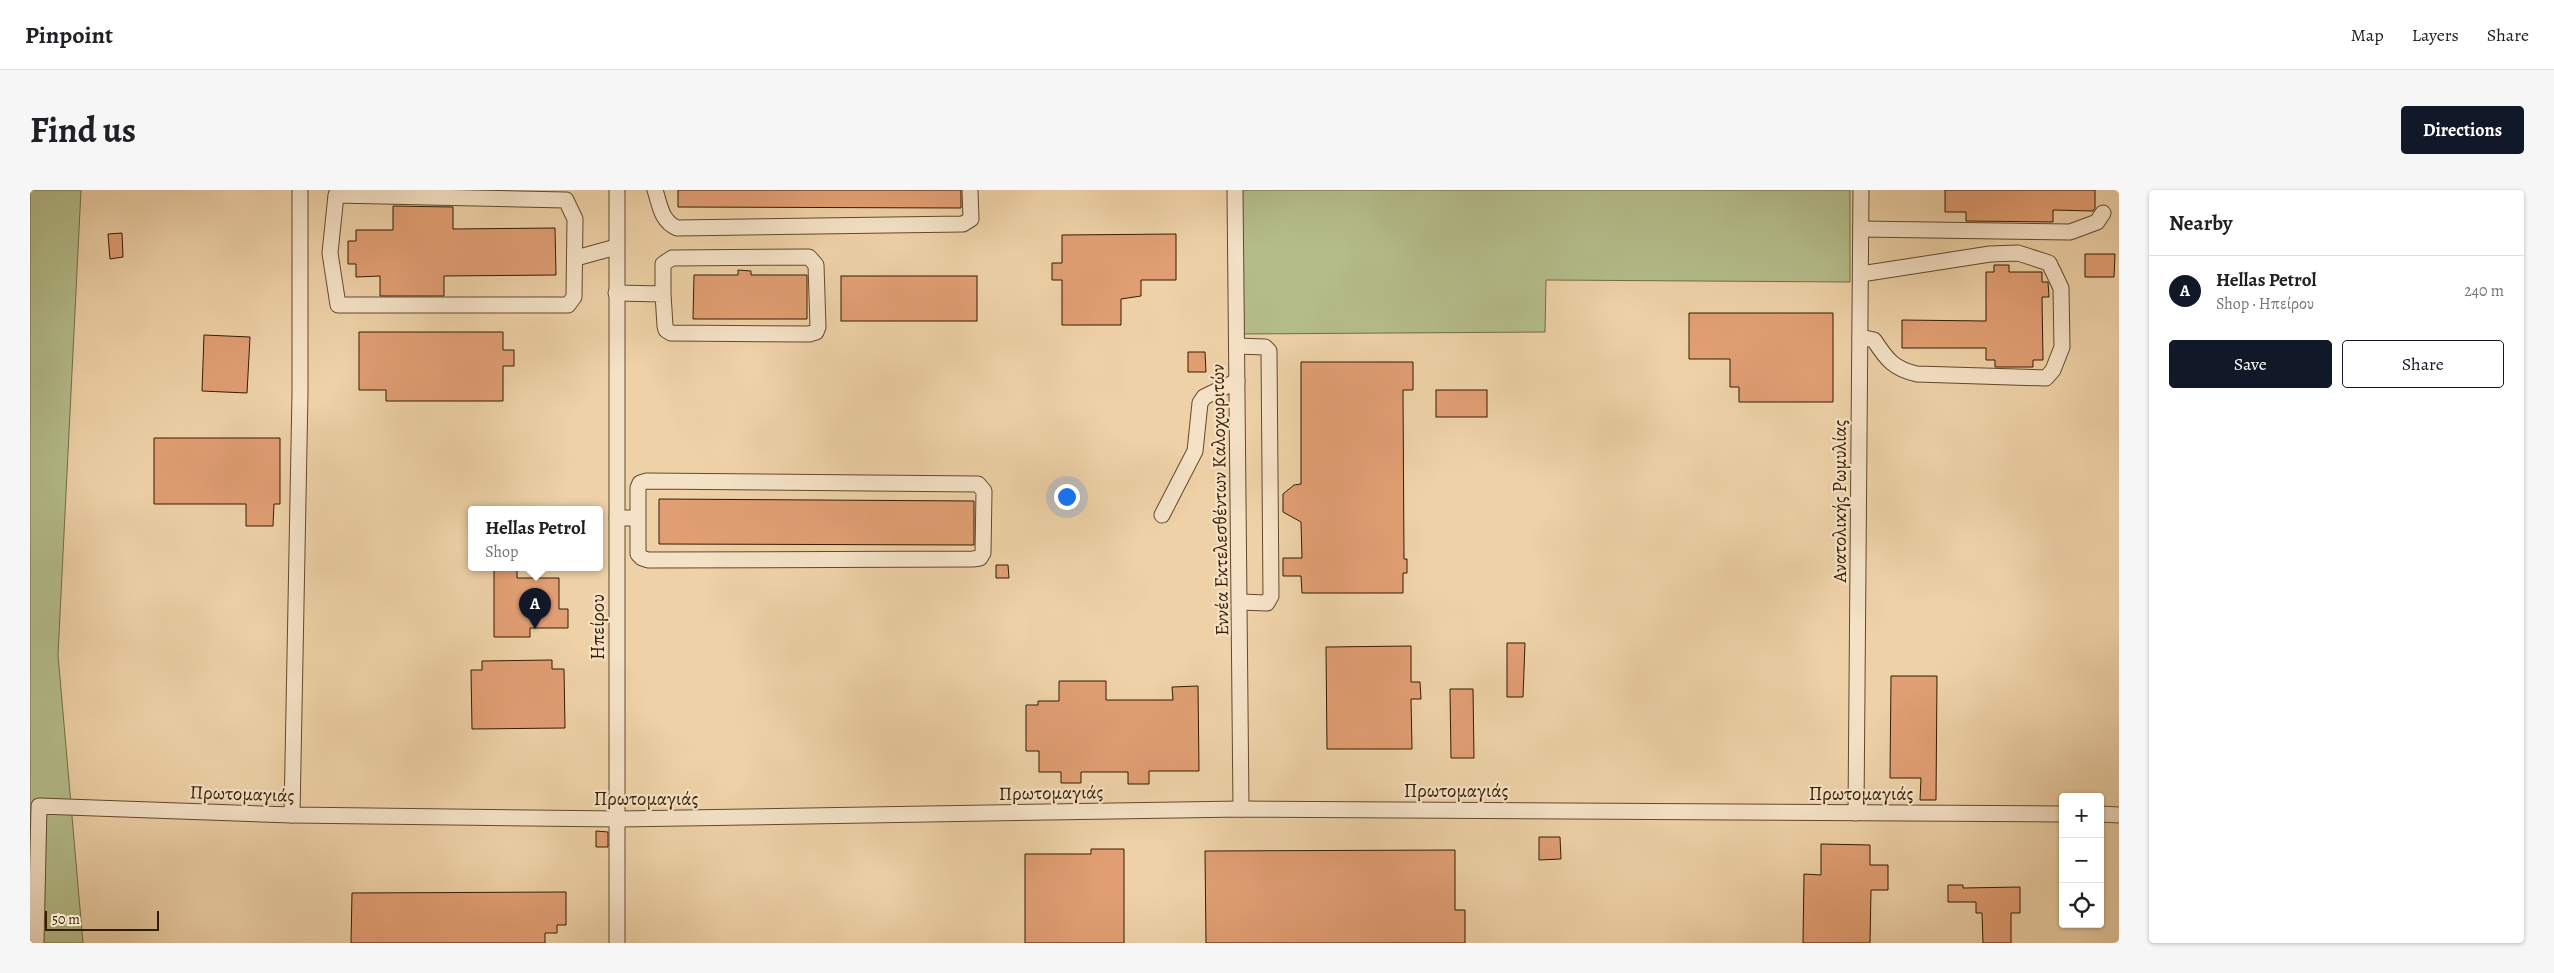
<!DOCTYPE html>
<meta charset="utf-8">
<style>
:root{--surface:#fff;--page:#f6f6f6;--text:#202124;--muted:#757577;--line:#e0e0e0;--accent:#111827}
body{margin:0;font-family:Alegreya,serif;background:var(--page);color:var(--text)}
.controls{position:absolute;right:15px;bottom:15px;display:grid;overflow:hidden;border-radius:5px;box-shadow:0 1px 4px #0004}
.controls button{width:45px;height:45px;display:grid;place-items:center;padding:0;border:0;border-bottom:1px solid var(--line);background:var(--surface);color:var(--text);font:25px sans-serif}
.scale{position:absolute;left:15px;bottom:12px;width:114px;box-sizing:border-box;padding-left:5px;border:2px solid #351d00;border-top:0;font-size:14px;line-height:18px;white-space:nowrap;color:#351d00;-webkit-text-stroke:4px #f4e1c6;paint-order:stroke}
.you{position:absolute;left:1036px;top:306px;width:18px;height:18px;margin:-12px;border:4px solid #fff;border-radius:50%;background:#1a73e8;box-shadow:0 0 0 8px #1a73e833}
.badge{display:grid;place-items:center;width:32px;height:32px;border-radius:50%;background:var(--accent);color:#fff;font-size:16px;font-weight:700}
.pin{position:absolute;translate:-50% -41px;filter:drop-shadow(0 1px 2px #0008)}
.pin::after{content:'';position:absolute;top:26px;width:18px;height:15px;background:inherit;clip-path:polygon(0 0,100% 0,50% 100%)}
.popup{position:absolute;left:438px;top:316px;width:135px;height:65px;box-sizing:border-box;display:grid;place-content:center;border-radius:5px;background:var(--surface);filter:drop-shadow(0 1px 4px #0005);font-size:16px;white-space:nowrap;color:var(--muted)}
.popup b{font-size:19px;color:var(--text)}
.popup::after{content:'';position:absolute;left:50%;top:100%;margin-left:-10px;border:10px solid transparent;border-top-color:var(--surface)}
.list{margin:0;padding:0;list-style:none}
h2{display:flex;justify-content:space-between;align-items:center;height:65px;margin:0;padding:0 20px;font-size:21px}
h2 small{font-size:16px;font-weight:400;color:var(--muted)}
.list li{display:grid;grid-template-columns:32px 1fr auto;gap:15px;align-items:center;box-sizing:border-box;height:70px;padding:0 20px;border-top:1px solid var(--line)}
.list b{display:block;font-size:19px;white-space:nowrap}
.list p{margin:0;font-size:16px;white-space:nowrap;color:var(--muted)}
.list em{font-size:16px;font-style:normal;color:var(--muted)}
.actions{display:flex;gap:10px;padding:15px 20px}
.actions a{flex:1;padding:11px 0;border:1px solid var(--accent);border-radius:5px;text-align:center;font-size:18px;color:var(--accent)}
.actions .main{background:var(--accent);color:#fff}
.icon{flex:none;width:28px;height:28px;fill:none;stroke:currentColor;stroke-width:2;stroke-linecap:round;stroke-linejoin:round}
.map{position:relative;flex:none;width:2089px;height:753px;overflow:hidden;border-radius:5px}
header{display:flex;align-items:center;gap:30px;box-sizing:border-box;height:70px;padding:0 25px;background:var(--surface);border-bottom:1px solid var(--line)}
header strong{font-size:24px}
nav{display:flex;gap:28px;margin-inline-start:auto;font-size:18px}
.intro{display:flex;align-items:center;justify-content:space-between;box-sizing:border-box;height:120px;padding:0 30px}
h1{margin:0;font-size:35px}
.button{padding:12px 22px;border-radius:5px;background:var(--accent);color:#fff;font-size:18px;font-weight:700}
main{display:flex;gap:30px;padding:0 30px}
aside{flex:1;background:var(--surface);border-radius:5px;box-shadow:0 1px 4px #0004}
.map>svg:first-child{display:block}
.green{fill:#b4bd8a;stroke:#746d45}
.building{fill:#e19e73;stroke:#351d00}
.lines{fill:none;stroke-linecap:round;stroke-linejoin:round}
.minor-casing{stroke:#634a2a;stroke-width:17}
.minor{stroke:#f4e1c6;stroke-width:15}
.labels{text-anchor:middle;stroke-width:4.5;stroke-linejoin:round;paint-order:stroke}
.street-label{font-size:19px;fill:#351d00;stroke:#f4e1c6}
</style>
<header>
<strong>Pinpoint</strong>
<nav><a>Map</a><a>Layers</a><a>Share</a></nav>
</header>
<div class="intro"><h1>Find us</h1><a class="button">Directions</a></div>
<main>
<div class="map">
<svg width="2089" height="753" viewBox="0 0 2089 753">
<rect width="100%" height="100%" fill="#eed1a7"/>
<filter id="stains"><feTurbulence type="fractalNoise" baseFrequency=".004" numOctaves="4"/><feColorMatrix values="0 0 0 0 .2 0 0 0 0 .09 0 0 0 0 .02 0 0 0 .5 -.17"/></filter>
<radialGradient id="worn" r=".72"><stop offset=".6" stop-color="#630" stop-opacity="0"/><stop offset="1" stop-color="#630" stop-opacity=".3"/></radialGradient>
<g class="green">
<polygon points="0,0 51,0 28,465 53,753 0,753"/>
<polygon points="1212,0 1820,0 1820,92 1516,90 1515,142 1212,144"/>
</g>
<g class="building">
<polygon points="648,0 931,0 931,18 648,17"/>
<polygon points="1915,0 2065,0 2065,18 2063,21 2023,20 2023,32 1936,31 1936,22 1915,22"/>
<polygon points="363,16 423,17 423,39 525,38 526,85 414,86 414,106 350,106 350,86 326,87 326,74 318,74 318,51 326,51 326,40 363,40"/>
<polygon points="92,43 93,67 80,69 78,44"/>
<polygon points="1146,44 1146,90 1111,90 1111,106 1091,109 1091,135 1032,135 1032,90 1022,90 1022,73 1032,73 1032,45"/>
<polygon points="2055,64 2085,64 2084,87 2055,87"/>
<polygon points="1964,75 1979,75 1979,82 2012,82 2012,92 2018,92 2019,107 2012,107 2013,170 2003,170 2003,177 1965,177 1965,170 1956,170 1956,158 1872,158 1872,130 1956,131 1956,82 1964,82"/>
<polygon points="708,80 721,81 721,85 777,85 777,129 663,129 664,85 708,85"/>
<rect x="811" y="86" width="136" height="45"/>
<polygon points="1659,123 1803,123 1803,212 1709,212 1709,197 1700,197 1700,169 1659,169"/>
<polygon points="329,142 473,142 473,160 484,160 484,176 473,176 473,211 356,211 356,200 329,200"/>
<polygon points="174,145 220,147 217,203 172,201"/>
<polygon points="1158,162 1175,162 1176,182 1158,182"/>
<polygon points="1271,172 1383,172 1383,200 1373,200 1374,369 1377,369 1377,383 1373,383 1373,403 1272,403 1271,386 1253,386 1253,368 1272,368 1271,332 1253,322 1253,304 1264,295 1271,294"/>
<rect x="1406" y="200" width="51" height="27"/>
<polygon points="124,248 250,248 250,314 244,314 243,336 216,336 216,314 124,314"/>
<polygon points="629,309 944,311 944,355 629,354"/>
<polygon points="966,375 978,375 979,388 966,388"/>
<polygon points="464,379 487,379 487,388 529,388 529,419 538,419 538,438 500,438 500,447 464,447"/>
<polygon points="1477,453 1495,453 1493,507 1477,507"/>
<polygon points="1381,456 1381,492 1390,492 1391,509 1381,509 1382,559 1297,559 1296,457"/>
<polygon points="522,470 522,479 534,479 535,538 442,539 441,480 452,480 452,471"/>
<polygon points="1861,486 1907,486 1906,610 1890,610 1891,588 1860,588"/>
<polygon points="1029,491 1076,491 1076,510 1143,510 1142,497 1168,496 1169,581 1119,581 1119,594 1098,594 1098,582 1051,582 1051,593 1031,593 1031,582 1009,582 1009,561 996,561 996,515 1008,515 1008,511 1029,511"/>
<polygon points="1420,499 1443,499 1444,568 1421,568"/>
<polygon points="566,641 578,642 578,657 566,657"/>
<polygon points="1509,647 1530,647 1531,669 1509,670"/>
<polygon points="1791,654 1840,655 1840,675 1858,675 1858,700 1841,700 1840,753 1773,753 1774,684 1791,685"/>
<polygon points="1061,659 1094,659 1094,753 995,753 995,664 1061,664"/>
<polygon points="1425,660 1425,720 1435,720 1435,753 1176,753 1175,661"/>
<polygon points="1918,695 1933,695 1933,698 1990,697 1990,723 1981,723 1981,753 1953,753 1952,723 1946,723 1946,712 1918,712"/>
<polygon points="536,702 536,735 527,735 527,743 515,743 515,753 321,753 322,703"/>
</g>
<g class="lines">
<g class="minor-casing">
<g id="minor">
<path d="M625 0C630 15 631 31 647 38L933 34 941 29 940 0"/>
<polyline points="1205,0 1211,619"/>
<polygon points="306,5 536,10 545,29 544,107 538,115 308,115 300,63"/>
<polyline points="1831,39 2040,42 2067,32 2073,23"/>
<polyline points="546,68 586,57"/>
<polyline points="586,103 633,104 635,136 636,140 641,143 779,144 786,142 788,137 786,75 779,67 642,68 633,74 633,104"/>
<path d="M1830 147 1844 150C1857 170 1864 179 1887 184L2016 188 2023 180 2032 157 2031 98 2019 73 1988 63 1960 64 1831 84"/>
<polyline points="1207,156 1235,157 1239,161 1241,406 1237,413 1210,412"/>
<polyline points="1132,325 1165,261 1170,213 1174,207 1207,191"/>
<polyline points="587,328 608,328 608,364 612,368 618,370 943,369 950,368 953,363 954,301 948,294 616,291 610,293 608,298 608,328"/>
<polyline points="1826,623 1831,0"/>
<polyline points="2070,624 2089,625"/>
<polyline points="262,625 270,203 270,0"/>
<polyline points="6,753 9,616 262,625 588,629 1211,619 2033,624"/>
<polyline points="587,753 587,0"/>
</g>
</g>
<use href="#minor" class="minor"/>
</g>
<g class="labels">
<g class="street-label">
<text transform="translate(1189 310) rotate(-91)" y="7">Εννέα Εκτελεσθέντων Καλοχωριτών</text>
<text transform="translate(1809 311) rotate(-90)" y="7">Ανατολικής Ρωμυλίας</text>
<text transform="translate(567 437) rotate(-90)" y="7">Ηπείρου</text>
<text x="1426" y="607">Πρωτομαγιάς</text>
<text transform="translate(1021 602) rotate(-1)" y="7">Πρωτομαγιάς</text>
<text transform="translate(212 603) rotate(2)" y="7">Πρωτομαγιάς</text>
<text x="1831" y="610">Πρωτομαγιάς</text>
<text x="616" y="615">Πρωτομαγιάς</text>
</g>
</g>
<rect width="100%" height="100%" filter="url(#stains)"/>
<rect width="100%" height="100%" fill="url(#worn)"/>
</svg>
<div class="controls">
<button>+</button>
<button>−</button>
<button><svg class="icon" aria-label="locate" viewBox="0 0 24 24"><circle cx="12" cy="12" r="6"/><path d="M12 2v4M12 18v4M2 12h4M18 12h4"/></svg></button>
</div>
<div class="scale">50 m</div>
<div class="you"></div>
<div class="pin badge" style="left:505px;top:439px">A</div>
<div class="popup"><b>Hellas Petrol</b>Shop</div>
</div>
<aside>
<h2>Nearby<small></small></h2>
<ul class="list">
<li><span class="badge">A</span><div><b>Hellas Petrol</b><p>Shop · Ηπείρου</p></div><em>240 m</em></li>
</ul>
<div class="actions"><a class="main">Save</a><a>Share</a></div>
</aside>
</main>
